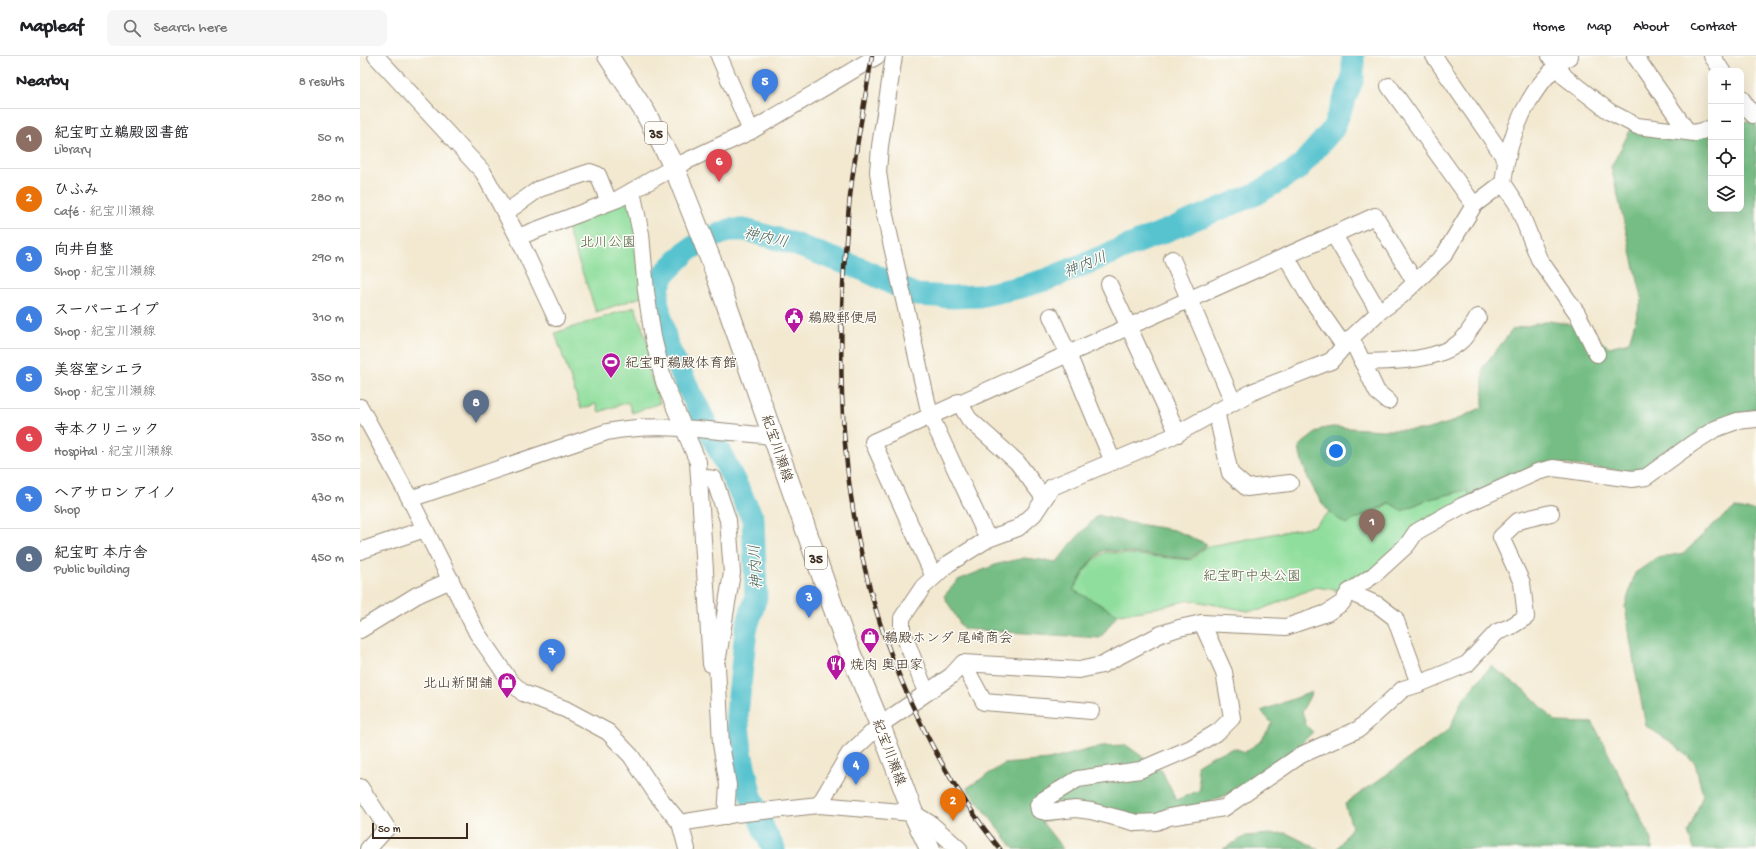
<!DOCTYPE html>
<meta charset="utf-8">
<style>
:root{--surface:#fff;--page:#f6f6f6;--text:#202124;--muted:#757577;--line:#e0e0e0;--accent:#b5179e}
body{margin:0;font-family:"Gochi Hand","Klee One",sans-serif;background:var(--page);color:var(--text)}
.controls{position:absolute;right:12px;top:12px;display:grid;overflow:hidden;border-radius:8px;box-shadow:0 4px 16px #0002}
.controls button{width:36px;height:36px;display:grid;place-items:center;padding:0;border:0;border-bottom:1px solid var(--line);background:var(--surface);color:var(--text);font:20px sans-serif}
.scale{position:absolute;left:12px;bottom:10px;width:96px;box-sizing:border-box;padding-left:4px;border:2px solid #3b2a1e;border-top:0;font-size:11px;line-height:14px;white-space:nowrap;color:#3b2a1e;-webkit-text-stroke:3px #fdfcf7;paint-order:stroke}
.you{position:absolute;left:976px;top:395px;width:14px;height:14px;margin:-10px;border:3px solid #fff;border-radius:50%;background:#1a73e8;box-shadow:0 0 0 6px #1a73e833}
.badge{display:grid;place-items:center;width:26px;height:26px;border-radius:50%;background:var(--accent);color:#fff;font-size:13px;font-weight:700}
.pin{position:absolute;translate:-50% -33px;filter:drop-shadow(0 1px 2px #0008)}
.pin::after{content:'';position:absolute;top:21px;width:14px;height:12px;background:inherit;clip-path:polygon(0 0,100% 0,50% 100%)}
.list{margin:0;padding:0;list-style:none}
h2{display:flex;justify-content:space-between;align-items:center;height:52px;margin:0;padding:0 16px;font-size:17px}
h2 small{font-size:13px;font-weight:400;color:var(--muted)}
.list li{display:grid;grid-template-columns:26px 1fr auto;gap:12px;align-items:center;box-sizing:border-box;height:60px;padding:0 16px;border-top:1px solid var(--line)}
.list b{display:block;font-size:15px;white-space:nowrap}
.list p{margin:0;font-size:13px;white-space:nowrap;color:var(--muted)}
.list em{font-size:13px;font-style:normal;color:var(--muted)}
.icon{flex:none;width:22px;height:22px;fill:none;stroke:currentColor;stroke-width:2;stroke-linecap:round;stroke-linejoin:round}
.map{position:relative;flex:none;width:1396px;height:793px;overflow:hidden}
header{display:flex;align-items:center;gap:24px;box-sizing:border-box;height:56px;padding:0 20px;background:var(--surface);border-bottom:1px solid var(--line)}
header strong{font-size:19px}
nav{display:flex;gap:22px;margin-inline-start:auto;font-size:14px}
.search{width:280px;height:36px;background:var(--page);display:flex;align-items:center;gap:10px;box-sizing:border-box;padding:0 14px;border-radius:8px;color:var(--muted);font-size:15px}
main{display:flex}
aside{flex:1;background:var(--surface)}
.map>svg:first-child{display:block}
.green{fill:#90de9d;stroke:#66845e}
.forest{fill:#74bd84;stroke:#587451}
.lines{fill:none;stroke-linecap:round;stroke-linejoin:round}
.river{stroke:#57c3cf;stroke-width:23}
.minor-casing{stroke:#978a78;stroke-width:18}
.major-casing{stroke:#978a78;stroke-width:22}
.minor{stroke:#fff;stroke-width:16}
.major{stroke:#fff;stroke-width:20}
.rail-casing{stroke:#3b2a1e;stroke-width:4.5}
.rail{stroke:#fdfcf7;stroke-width:3;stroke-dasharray:9;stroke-linecap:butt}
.labels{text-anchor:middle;stroke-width:3;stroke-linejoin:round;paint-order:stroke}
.shield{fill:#fdfcf7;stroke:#75695f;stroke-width:1}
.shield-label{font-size:13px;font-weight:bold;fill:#3b2a1e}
.park-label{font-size:14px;fill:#546044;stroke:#fdfcf7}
.poi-label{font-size:14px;fill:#3b2a1e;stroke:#fdfcf7;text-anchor:start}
.street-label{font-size:14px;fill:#3b2a1e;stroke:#fdfcf7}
.water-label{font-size:15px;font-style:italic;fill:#45605c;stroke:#fdfcf7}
</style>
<header>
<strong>Mapleaf</strong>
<div class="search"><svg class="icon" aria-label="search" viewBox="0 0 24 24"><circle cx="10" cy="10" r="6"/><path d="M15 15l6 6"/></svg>Search here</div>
<nav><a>Home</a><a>Map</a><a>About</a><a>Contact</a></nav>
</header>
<main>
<aside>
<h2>Nearby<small>8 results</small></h2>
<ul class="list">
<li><span class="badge" style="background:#8d6e63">1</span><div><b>紀宝町立鵜殿図書館</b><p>Library</p></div><em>50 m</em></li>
<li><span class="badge" style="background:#e8710a">2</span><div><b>ひふみ</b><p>Café · 紀宝川瀬線</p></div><em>280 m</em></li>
<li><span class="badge" style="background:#3f7fe0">3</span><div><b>向井自整</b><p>Shop · 紀宝川瀬線</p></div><em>290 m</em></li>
<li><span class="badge" style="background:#3f7fe0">4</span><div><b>スーパーエイプ</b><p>Shop · 紀宝川瀬線</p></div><em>310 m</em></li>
<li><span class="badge" style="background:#3f7fe0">5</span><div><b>美容室シエラ</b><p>Shop · 紀宝川瀬線</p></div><em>350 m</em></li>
<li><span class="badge" style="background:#e0444e">6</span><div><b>寺本クリニック</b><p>Hospital · 紀宝川瀬線</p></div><em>350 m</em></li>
<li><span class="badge" style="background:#3f7fe0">7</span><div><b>ヘアサロン アイノ</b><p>Shop</p></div><em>430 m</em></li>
<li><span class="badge" style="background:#5c6f8a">8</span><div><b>紀宝町 本庁舎</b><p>Public building</p></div><em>450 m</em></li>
</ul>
</aside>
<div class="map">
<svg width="1396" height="793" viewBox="0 0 1396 793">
<rect width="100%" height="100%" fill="#fdfcf7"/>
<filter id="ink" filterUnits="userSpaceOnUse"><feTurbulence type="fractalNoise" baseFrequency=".025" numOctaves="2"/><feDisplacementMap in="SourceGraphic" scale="8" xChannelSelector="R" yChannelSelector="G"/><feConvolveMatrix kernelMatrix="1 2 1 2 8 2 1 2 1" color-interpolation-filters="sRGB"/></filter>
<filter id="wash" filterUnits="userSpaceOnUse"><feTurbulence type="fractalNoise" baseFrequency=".012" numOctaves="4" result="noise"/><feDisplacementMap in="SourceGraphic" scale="16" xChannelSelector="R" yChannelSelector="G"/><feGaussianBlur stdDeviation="0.9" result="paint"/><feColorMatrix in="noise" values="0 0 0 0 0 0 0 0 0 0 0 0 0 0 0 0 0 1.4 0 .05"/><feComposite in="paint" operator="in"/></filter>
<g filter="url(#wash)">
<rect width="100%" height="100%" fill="#f3e9d1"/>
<g class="green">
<polygon points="272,135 287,239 236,256 204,163"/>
<polygon points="275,251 292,299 284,300 300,347 272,357 268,346 239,356 236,348 221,353 195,277"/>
<polygon points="1106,434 1113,445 1102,450 989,536 956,531 900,554 888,555 830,544 783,555 758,558 713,534 730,507 745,496 831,504 845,491 954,470 969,456 986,468 1031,447 1042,455 1066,444"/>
</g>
<g class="forest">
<path d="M1396 65V353L1357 363 1285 417 1193 407 1113 445 1106 434 1066 444 1042 455 1030 447 986 468C980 464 973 460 968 455 954 437 941 412 939 390L961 373 972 371 1022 374H1065L1089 367 1123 351V311L1153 273 1189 265 1215 269 1249 291 1269 286 1282 242 1251 111 1271 73 1351 68V153H1381V66Z"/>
<polygon points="1375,452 1396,455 1396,793 1334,793 1328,777 1343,739 1335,707 1311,686 1286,670 1275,613 1265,551 1275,517 1297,502 1324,497 1355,467"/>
<polygon points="738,459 765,466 814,474 847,488 830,503 744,494 729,507 713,534 758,558 740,582 603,573 584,540 598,524 638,508 664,502 697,506 711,488"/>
<polygon points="1131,610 1167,636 1196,666 1233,667 1292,784 1292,793 977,793 992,771 985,748 1089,674 1102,644"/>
<polygon points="952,636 942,655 946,669 953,676 915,714 869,738 809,761 772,766 722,754 682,766 703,793 654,793 607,732 644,708 689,704 742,690 766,689 802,715 816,744 840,734 837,709 850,701 874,692 885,696 901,685 912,667 901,655"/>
<polygon points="926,777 959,793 863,793 886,780"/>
</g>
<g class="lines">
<polyline class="river" points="414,793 404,774 390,737 381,696 377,658 386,574 396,541 393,463 307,289 297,244 299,229 305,217 327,195 347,183 370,174 385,174 426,185 504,214 556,239 593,241 619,240 661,231 688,223 896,138 938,113 973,73 993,22 993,0"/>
</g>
</g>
<g filter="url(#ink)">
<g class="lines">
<g class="minor-casing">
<g id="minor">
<polyline points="16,0 123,116 158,181 196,262"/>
<polyline points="359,0 391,75"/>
<polyline points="534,0 520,90 518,116 524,155 570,359 628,483"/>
<polyline points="1074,0 1146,104"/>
<polyline points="1190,0 1205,21 1250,56 1277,70 1335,77 1351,72"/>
<polyline points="1275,0 1328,76"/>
<polyline points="1352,0 1362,15"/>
<polyline points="1029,30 1114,149"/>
<polyline points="1381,42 1393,59"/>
<polyline points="1143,127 1157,148 1179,203 1217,257 1237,298"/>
<polyline points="272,135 281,178 286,235 293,281 304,326 338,406 351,608 357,610 361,688 368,729 366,760"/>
<polyline points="145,157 179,133 230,116 238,119 249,146"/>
<polyline points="974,179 1019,256"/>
<polyline points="158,181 258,143 314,111 391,75 517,0"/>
<polyline points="926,200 947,237 984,290"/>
<polyline points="812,203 873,346"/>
<polyline points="749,228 818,378"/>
<polyline points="691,260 708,298 1015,160 1055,226"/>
<polyline points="991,282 1017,336 1028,345"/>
<path d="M1002 306C1031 305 1079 306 1102 284 1108 278 1113 269 1118 261"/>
<polyline points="599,346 609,363 657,406 684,442"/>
<polyline points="0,351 50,443 117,577 150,625 163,637 205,653 248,676 271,700 297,739 320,767 327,793"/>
<polyline points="856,355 870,417 887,432 930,427"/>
<polyline points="339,421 354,423 368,464 372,517 358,601"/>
<path d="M50 443 247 376C301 365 359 376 413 380"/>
<polyline points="0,495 65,473"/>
<polyline points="574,521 513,386 708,298 753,406"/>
<polyline points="842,567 864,616 872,662 859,675 831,692 780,714 718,723 683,744 678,749 679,754 686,756 716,753 731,755 777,767 796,766 809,761 864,752 941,699 999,673 1043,633 1059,628 1035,562 1018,549 989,536"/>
<polyline points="0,574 57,539 91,524"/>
<polyline points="603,607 624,646 731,655"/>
<polyline points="1059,628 1107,608 1137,576 1150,571 1166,561 1162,527 1141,481 1158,465 1191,457"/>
<path d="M566 636 542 574V562L563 531 588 508 628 483 658 472 674 458 692 431 811 381 892 336 971 305 991 282 1019 256 1041 240 1084 199 1114 149 1143 127C1148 80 1169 28 1210 0"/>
<polyline points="0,731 27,772 8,793"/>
<polyline points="459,749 489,698 520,669 591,620 603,607 719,614 742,609 801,578 819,572 842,567 926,571 967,557 982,547 989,536 1014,519 1047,489 1056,476 1102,450 1177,416 1193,412 1272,423 1286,421 1333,387 1355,373 1377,365 1396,363"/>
<polyline points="320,767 375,758 459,749 553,757 571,768 599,793"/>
</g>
</g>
<g class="major-casing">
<polyline id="major" points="248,0 285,56 314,111 352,207 483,579 520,669 553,757 570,793"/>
</g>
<use href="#minor" class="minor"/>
<use href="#major" class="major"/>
<g class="rail-casing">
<path id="rail" d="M512 0C503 57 491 115 487 173 477 285 478 403 505 513 528 611 577 715 640 793"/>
</g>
<use href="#rail" class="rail"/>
</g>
</g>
<defs>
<g id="civic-pin" transform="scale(1)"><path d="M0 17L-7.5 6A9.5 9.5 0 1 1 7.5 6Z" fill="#b5179e" stroke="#fdfcf7"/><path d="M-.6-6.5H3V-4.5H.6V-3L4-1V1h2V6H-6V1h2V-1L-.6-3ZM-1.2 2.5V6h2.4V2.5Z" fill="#fff"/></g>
<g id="stadium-pin" transform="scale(1)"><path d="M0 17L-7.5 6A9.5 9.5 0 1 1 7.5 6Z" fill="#b5179e" stroke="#fdfcf7"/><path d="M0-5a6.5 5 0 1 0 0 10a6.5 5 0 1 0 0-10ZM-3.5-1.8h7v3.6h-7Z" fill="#fff"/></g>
<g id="shop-pin" transform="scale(1)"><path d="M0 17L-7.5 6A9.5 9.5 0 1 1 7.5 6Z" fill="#b5179e" stroke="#fdfcf7"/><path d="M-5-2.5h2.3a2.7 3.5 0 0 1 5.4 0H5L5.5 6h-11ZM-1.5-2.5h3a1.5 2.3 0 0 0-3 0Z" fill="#fff"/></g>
<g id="restaurant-pin" transform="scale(1)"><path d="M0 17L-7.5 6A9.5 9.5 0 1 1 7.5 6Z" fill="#b5179e" stroke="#fdfcf7"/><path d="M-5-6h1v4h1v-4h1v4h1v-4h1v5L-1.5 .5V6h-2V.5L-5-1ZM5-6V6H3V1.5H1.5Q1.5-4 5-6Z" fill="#fff"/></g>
</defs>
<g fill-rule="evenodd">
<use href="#civic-pin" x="434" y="261"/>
<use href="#stadium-pin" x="251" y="306"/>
<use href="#shop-pin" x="510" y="581"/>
<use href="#restaurant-pin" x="476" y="608"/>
<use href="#shop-pin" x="147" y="626"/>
</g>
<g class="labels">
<g class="shield">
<rect x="285" y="66" width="22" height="22" rx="3"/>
<rect x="445" y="491" width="22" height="22" rx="3"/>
</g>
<g class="shield-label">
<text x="296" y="82">35</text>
<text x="456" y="507">35</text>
</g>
<g class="park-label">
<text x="248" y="190">北川公園</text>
<text x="892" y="524">紀宝町中央公園</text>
</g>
<g class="poi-label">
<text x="448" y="266">鵜殿郵便局</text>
<text x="265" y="311">紀宝町鵜殿体育館</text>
<text x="524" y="586">鵜殿ホンダ 尾崎商会</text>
<text x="490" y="613">焼肉 奥田家</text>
<text x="133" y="631" text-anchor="end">北山新聞舗</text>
</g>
<g class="street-label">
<text transform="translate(418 392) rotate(71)" y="5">紀宝川瀬線</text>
<text transform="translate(530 696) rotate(69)" y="5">紀宝川瀬線</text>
</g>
<g class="water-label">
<text transform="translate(406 181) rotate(13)" y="5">神内川</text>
<text transform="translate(725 208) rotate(-22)" y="5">神内川</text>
<text transform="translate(395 511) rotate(-93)" y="5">神内川</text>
</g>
</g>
</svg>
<div class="controls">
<button>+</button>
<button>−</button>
<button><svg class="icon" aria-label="locate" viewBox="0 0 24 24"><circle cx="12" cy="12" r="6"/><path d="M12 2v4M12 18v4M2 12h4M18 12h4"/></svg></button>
<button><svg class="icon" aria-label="layers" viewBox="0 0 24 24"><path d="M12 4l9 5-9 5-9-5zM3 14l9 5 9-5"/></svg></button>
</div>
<div class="scale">50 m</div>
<div class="you"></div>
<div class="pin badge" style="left:1012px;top:486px;background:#8d6e63">1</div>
<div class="pin badge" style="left:593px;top:765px;background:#e8710a">2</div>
<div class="pin badge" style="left:449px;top:562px;background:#3f7fe0">3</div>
<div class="pin badge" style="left:496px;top:729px;background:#3f7fe0">4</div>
<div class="pin badge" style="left:405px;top:46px;background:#3f7fe0">5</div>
<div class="pin badge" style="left:359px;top:126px;background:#e0444e">6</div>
<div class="pin badge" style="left:192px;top:616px;background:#3f7fe0">7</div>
<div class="pin badge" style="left:116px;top:367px;background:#5c6f8a">8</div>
</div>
</main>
